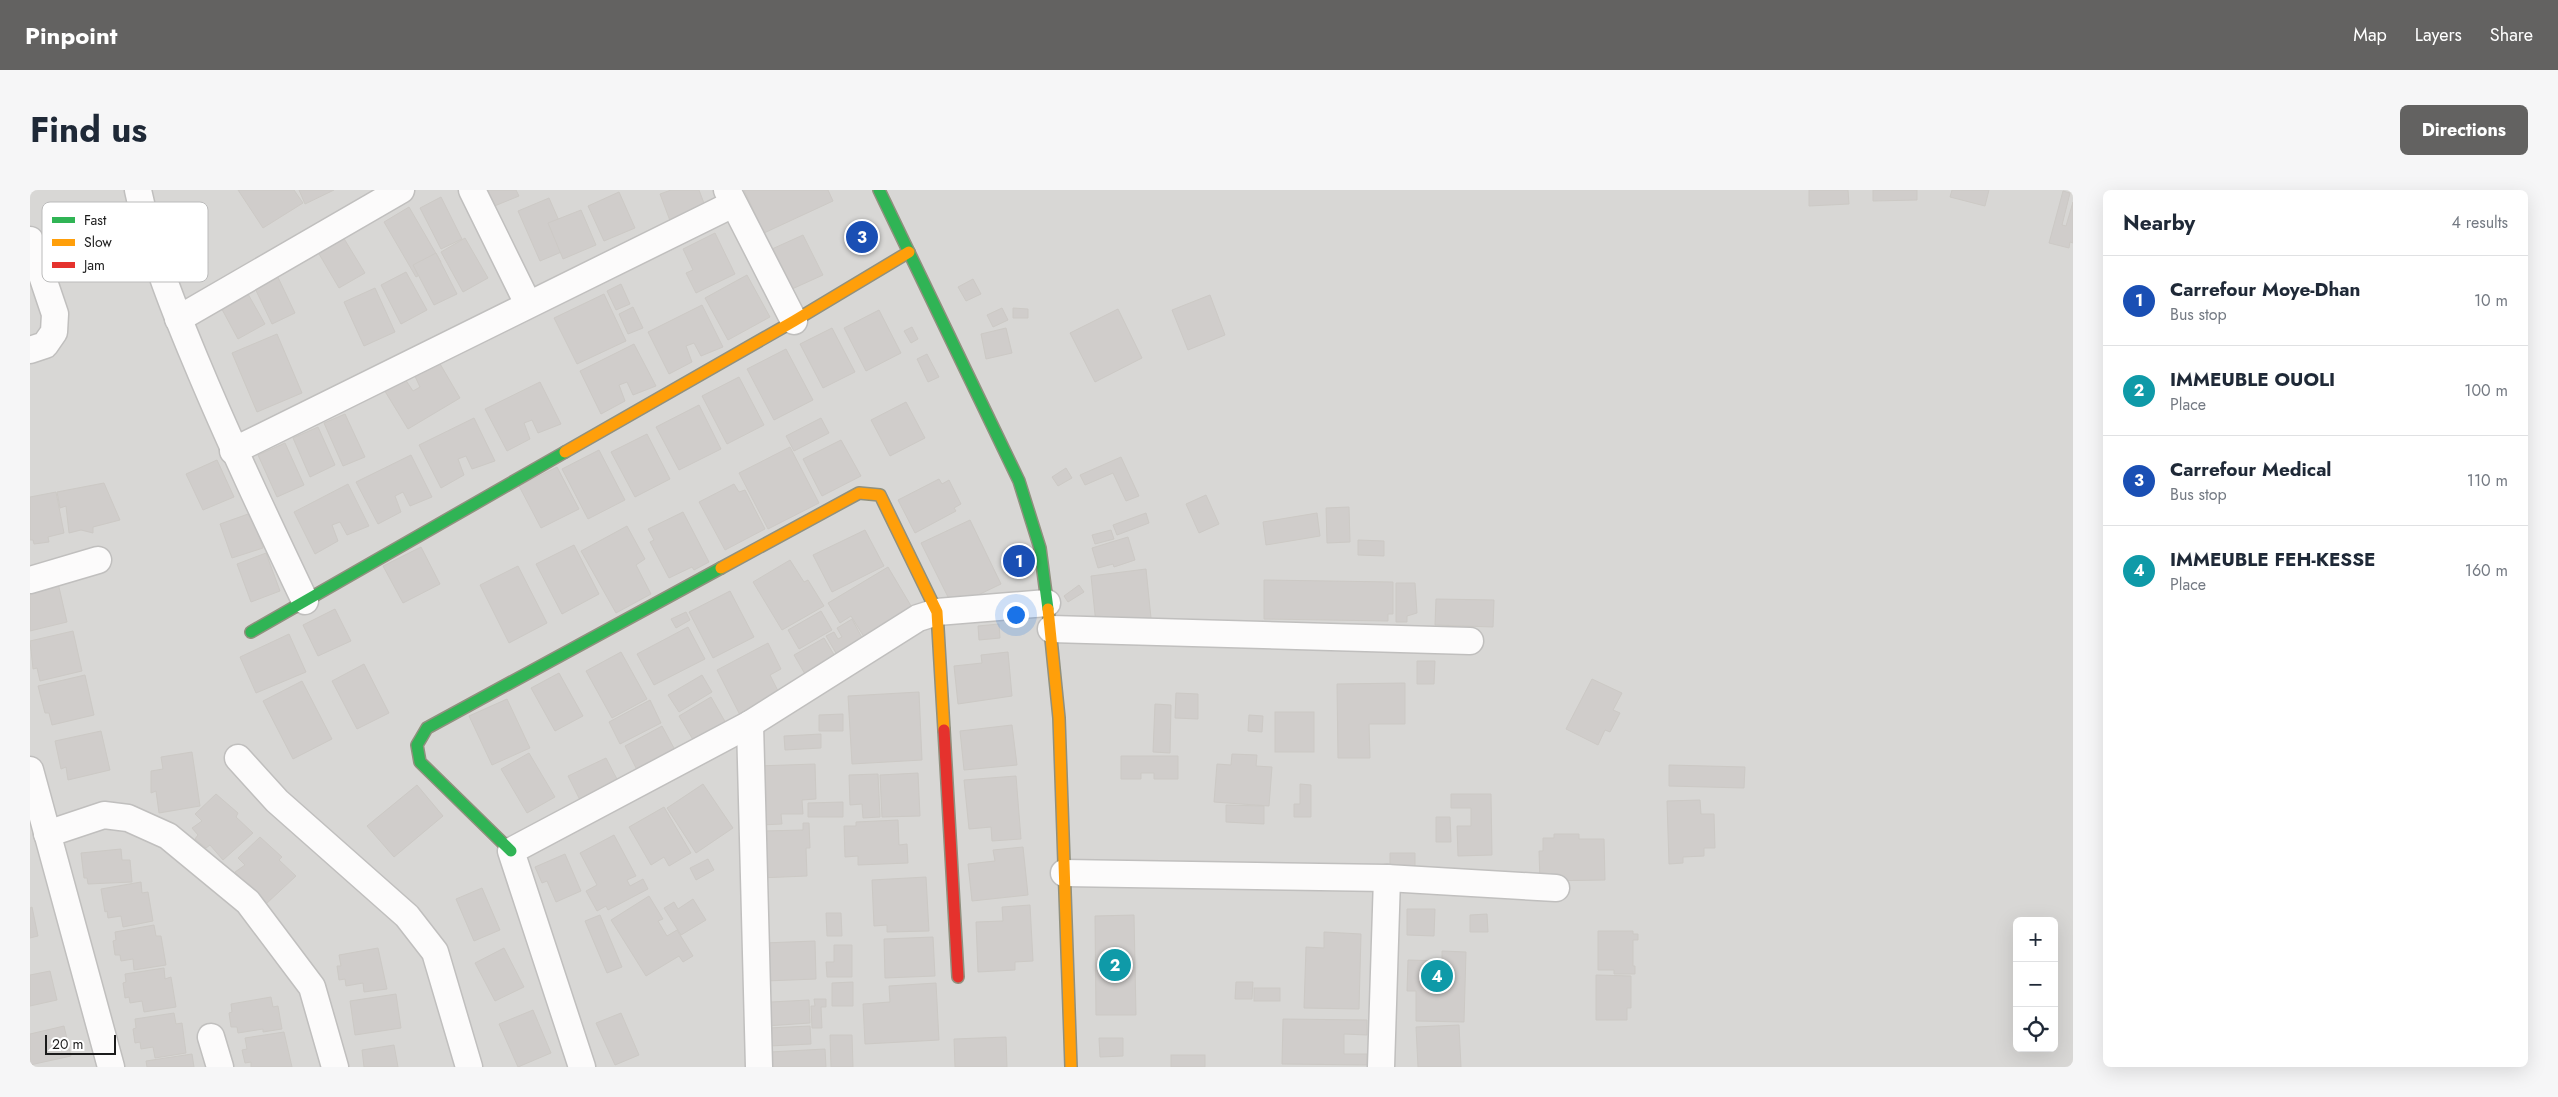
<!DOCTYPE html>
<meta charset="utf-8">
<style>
:root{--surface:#fff;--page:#f6f6f7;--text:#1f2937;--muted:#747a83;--line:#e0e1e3;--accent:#636261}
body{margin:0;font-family:Jost,sans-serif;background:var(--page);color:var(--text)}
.controls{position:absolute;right:15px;bottom:15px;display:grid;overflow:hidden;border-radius:8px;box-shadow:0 5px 20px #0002}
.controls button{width:45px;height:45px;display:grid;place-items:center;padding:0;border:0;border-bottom:1px solid var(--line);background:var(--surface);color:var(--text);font:25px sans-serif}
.scale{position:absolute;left:15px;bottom:12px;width:71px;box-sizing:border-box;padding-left:5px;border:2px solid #1b1b1b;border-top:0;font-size:14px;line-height:18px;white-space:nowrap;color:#1b1b1b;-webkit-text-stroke:4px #fff;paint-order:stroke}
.you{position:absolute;left:985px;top:424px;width:18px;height:18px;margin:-12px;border:4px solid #fff;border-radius:50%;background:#1a73e8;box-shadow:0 0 0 8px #1a73e833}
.badge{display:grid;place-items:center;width:32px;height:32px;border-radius:50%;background:var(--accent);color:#fff;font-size:16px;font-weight:700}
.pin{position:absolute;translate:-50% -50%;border:2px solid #fff;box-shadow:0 1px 5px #0006}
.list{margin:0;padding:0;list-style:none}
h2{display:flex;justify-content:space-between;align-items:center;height:65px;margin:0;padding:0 20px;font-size:21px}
h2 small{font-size:16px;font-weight:400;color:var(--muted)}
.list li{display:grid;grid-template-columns:32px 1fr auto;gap:15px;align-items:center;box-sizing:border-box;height:90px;padding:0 20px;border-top:1px solid var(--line)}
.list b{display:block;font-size:19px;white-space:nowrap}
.list p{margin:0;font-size:16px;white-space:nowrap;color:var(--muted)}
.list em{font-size:16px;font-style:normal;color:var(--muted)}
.icon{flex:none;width:28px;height:28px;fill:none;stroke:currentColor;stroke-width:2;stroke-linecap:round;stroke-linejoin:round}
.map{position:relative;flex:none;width:2043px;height:877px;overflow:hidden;border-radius:8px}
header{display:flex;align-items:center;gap:30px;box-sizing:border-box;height:70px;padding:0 25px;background:var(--accent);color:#fff}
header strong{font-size:24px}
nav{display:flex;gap:28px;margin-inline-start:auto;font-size:18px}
.intro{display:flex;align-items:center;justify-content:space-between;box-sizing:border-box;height:120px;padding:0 30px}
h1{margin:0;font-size:35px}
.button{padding:12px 22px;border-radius:8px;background:var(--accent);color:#fff;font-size:18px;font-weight:700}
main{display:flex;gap:30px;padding:0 30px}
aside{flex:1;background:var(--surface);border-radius:8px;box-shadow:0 5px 20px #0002}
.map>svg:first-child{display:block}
.residential{fill:#d8d7d5;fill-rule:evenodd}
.building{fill:#d0cdcb;stroke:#ccc9c5}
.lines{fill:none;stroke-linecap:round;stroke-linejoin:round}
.street-casing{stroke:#c0bfbe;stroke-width:29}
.fast-casing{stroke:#90907e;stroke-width:14}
.slow-casing{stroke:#90907e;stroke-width:14}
.jam-casing{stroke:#90907e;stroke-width:14}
.street{stroke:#fcfbfb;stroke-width:26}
.fast{stroke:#30b455;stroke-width:11}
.slow{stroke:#ff9f0a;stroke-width:11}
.jam{stroke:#e5322d;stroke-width:11}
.key{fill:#fff;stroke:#bbb;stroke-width:1}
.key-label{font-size:14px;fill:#1b1b1b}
</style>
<header>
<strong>Pinpoint</strong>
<nav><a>Map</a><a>Layers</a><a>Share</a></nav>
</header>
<div class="intro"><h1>Find us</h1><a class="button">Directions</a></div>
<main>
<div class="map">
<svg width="2043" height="877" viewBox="0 0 2043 877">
<rect width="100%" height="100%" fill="#e9e7e4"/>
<path class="residential" d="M0 0H2043V877H0ZM1987 731H2024V858H1987Z"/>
<g class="building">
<polygon points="208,0 264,0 273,13 233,38"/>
<polygon points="269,0 304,0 275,14"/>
<polygon points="449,0 486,0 489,6 457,19"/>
<polygon points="641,0 669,0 678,24 642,36 630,4"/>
<polygon points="714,0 798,0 803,11 734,43"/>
<polygon points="1779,0 1818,0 1819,14 1779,16"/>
<polygon points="1843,0 1887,0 1887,10 1843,11"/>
<polygon points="1922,0 1959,0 1955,16 1920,7"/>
<polygon points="2033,1 2040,3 2032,35 2036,36 2043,12 2043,53 2040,52 2039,58 2019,53"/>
<polygon points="589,2 605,38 574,51 558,16"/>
<polygon points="411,7 432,49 411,59 390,18"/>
<polygon points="519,8 541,58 510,71 488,21"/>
<polygon points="379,17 411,72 386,87 354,32"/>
<polygon points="551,20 566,55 533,69 518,33"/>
<polygon points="152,21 178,73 149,88 123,35"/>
<polygon points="310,42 335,83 309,98 285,57"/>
<polygon points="685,43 705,84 666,103 656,83 663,80 653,59"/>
<polygon points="773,45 793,85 762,99 742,59"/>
<polygon points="435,48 458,88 433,102 411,62"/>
<polygon points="406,63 427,104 404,115 383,75"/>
<polygon points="244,79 265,123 242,134 221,90"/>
<polygon points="376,82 397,120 371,134 351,95"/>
<polygon points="717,85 740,127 698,150 675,108"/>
<polygon points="943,89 951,104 936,111 928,97"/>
<polygon points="591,94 600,114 586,120 577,101"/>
<polygon points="214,97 235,134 208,149 188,112"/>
<polygon points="345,98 365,142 334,156 314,112"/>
<polygon points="574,104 596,151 547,174 524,128"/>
<polygon points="1180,105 1195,145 1158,160 1142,120"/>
<polygon points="672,115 693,157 671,166 664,153 656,156 662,172 639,184 618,142"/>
<polygon points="603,117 613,138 598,144 589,124"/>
<polygon points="972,118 978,130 963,137 957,125"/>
<polygon points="983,118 998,119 998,128 983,128"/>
<polygon points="1088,119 1112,168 1065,192 1040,143"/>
<polygon points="849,120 871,163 836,181 814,138"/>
<polygon points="882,137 888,149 881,153 874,141"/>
<polygon points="802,138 825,182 793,198 770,154"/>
<polygon points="976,138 982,163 956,169 951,144"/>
<polygon points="247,144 272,203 227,222 202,163"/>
<polygon points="604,154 626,196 603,205 597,192 589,195 595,211 571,224 550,181"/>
<polygon points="756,159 783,210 744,230 717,179"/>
<polygon points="897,164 909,187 898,192 887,169"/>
<polygon points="406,167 430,208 378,239 353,198 375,189 383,201 390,197 383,182"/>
<polygon points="709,187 734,235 697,254 672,206"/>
<polygon points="510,192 531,234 508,243 502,230 494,233 500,249 477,261 455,219"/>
<polygon points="876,212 895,248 860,266 841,230"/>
<polygon points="669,215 691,259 649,280 626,237"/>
<polygon points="315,224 335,267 313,276 294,233"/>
<polygon points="444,228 465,271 442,279 436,266 428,269 434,285 411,298 389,255"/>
<polygon points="791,228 799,243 764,261 756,246"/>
<polygon points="288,237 305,275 280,287 263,248"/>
<polygon points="617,244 640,289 605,307 581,262"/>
<polygon points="811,250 831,286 792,306 773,269"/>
<polygon points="255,253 274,295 247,307 228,265"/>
<polygon points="760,257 789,313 738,339 709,283"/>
<polygon points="569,260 595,310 558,329 532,279"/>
<polygon points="381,265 402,307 380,316 373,302 365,306 371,322 348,334 326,292"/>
<polygon points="1091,267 1109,306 1096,311 1083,283 1055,295 1050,285"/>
<polygon points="187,270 204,307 173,320 156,284"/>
<polygon points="527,277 549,319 511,338 489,296"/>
<polygon points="1036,278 1042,288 1028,296 1022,287"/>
<polygon points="909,289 912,294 919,290 931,314 924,318 926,321 885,343 868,310"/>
<polygon points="74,293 90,330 63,337 63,343 51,340 39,343 36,316 30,318 27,302"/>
<polygon points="318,294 339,336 317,345 310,332 302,335 308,351 285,364 264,322"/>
<polygon points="704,294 709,302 715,300 735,339 695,360 669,312"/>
<polygon points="26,302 34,343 18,347 19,352 4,354 3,350 0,350 0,307"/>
<polygon points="1176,305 1189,334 1169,343 1156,314"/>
<polygon points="1319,317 1320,352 1297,353 1296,318"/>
<polygon points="653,322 679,372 664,380 662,377 639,388 620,352 624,350 618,339"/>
<polygon points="221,323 233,358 202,368 190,334"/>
<polygon points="1116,323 1119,333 1087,345 1083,335"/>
<polygon points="1287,323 1290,346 1236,355 1233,332"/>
<polygon points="940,330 971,394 923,417 891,353"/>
<polygon points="597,336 615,369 606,375 621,404 586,423 551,361"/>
<polygon points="835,340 854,376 802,402 783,365"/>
<polygon points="1081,340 1084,349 1065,354 1062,345"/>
<polygon points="1098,347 1105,370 1084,377 1083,374 1068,378 1062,358"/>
<polygon points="1328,350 1354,351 1354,366 1328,365"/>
<polygon points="544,355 569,404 532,424 506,374"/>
<polygon points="391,357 410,394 373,413 353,376"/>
<polygon points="236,363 250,401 221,412 207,374"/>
<polygon points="760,370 774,392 778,390 794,416 752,440 723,392"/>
<polygon points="488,376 517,433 479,453 450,395"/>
<polygon points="858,377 887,426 839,455 821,426 810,433 798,413"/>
<polygon points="1116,379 1121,428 1066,434 1061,386"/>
<polygon points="1234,390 1363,392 1363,424 1358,424 1358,431 1234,429"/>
<polygon points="28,393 37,432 0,441 0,399"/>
<polygon points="1366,393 1385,393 1387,423 1377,426 1377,432 1366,432"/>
<polygon points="1049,395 1054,402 1038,412 1034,406"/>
<polygon points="700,401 724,447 683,468 659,422"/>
<polygon points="1406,409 1464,410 1463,437 1405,435"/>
<polygon points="305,419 321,451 288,466 273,435"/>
<polygon points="791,421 802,440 769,459 758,440"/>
<polygon points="656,422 660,430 646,438 641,429"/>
<polygon points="822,429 836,455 810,470 796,446 804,442 808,449 812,447 807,438"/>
<polygon points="969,434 970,448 949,450 948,436"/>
<polygon points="658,437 675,469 624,495 607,464"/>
<polygon points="43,441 52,481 10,491 7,478 3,479 0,451"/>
<polygon points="259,444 276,482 226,503 210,467"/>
<polygon points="794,448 809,473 779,491 764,465"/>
<polygon points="738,453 751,479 740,485 750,505 710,525 687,480"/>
<polygon points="591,462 617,509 582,528 556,481"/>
<polygon points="978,462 982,506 928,514 924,476 952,473 951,465"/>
<polygon points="1387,471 1405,471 1404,494 1387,494"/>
<polygon points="334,474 359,523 327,539 302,491"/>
<polygon points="529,483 553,526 525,541 501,498"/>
<polygon points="55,485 64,525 22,535 19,523 15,523 8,496"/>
<polygon points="672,485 682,502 649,522 638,505"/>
<polygon points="1562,489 1592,503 1583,520 1590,523 1580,542 1575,540 1568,555 1536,539"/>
<polygon points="272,491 302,549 263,569 233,511"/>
<polygon points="1375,493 1375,534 1339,534 1340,568 1308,568 1307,494"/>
<polygon points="889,502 892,570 822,574 818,506"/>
<polygon points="1146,503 1168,504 1168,529 1145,528"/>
<polygon points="681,507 697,535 665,553 649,526"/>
<polygon points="477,509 500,558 462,575 439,526"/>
<polygon points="620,510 631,533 590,554 579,532"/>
<polygon points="1125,514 1141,515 1140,563 1123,562"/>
<rect x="1245" y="522" width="39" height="40"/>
<polygon points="813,524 813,541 789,541 789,525"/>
<polygon points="1219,525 1233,526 1232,542 1218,541"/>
<polygon points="982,535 987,575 934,580 930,541"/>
<polygon points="632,536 645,560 607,580 595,556"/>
<polygon points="71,541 80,580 38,590 36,577 31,579 25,551"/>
<polygon points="791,544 791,558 755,560 754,546"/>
<polygon points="162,562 170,616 129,623 126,601 121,603 121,581 133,579 131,567"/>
<polygon points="499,563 525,607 497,623 471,579"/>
<polygon points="1202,564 1227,565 1226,576 1242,577 1239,616 1184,612 1187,574 1201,575"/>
<polygon points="1091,566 1148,566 1148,589 1124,589 1124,583 1111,583 1111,589 1091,589"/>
<polygon points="576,568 589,593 551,612 538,586"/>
<polygon points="785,574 786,609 772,610 773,624 751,624 752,634 730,635 727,576"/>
<polygon points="1639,575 1715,577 1714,598 1639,596"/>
<polygon points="888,583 890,626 852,627 850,585"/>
<polygon points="848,584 850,627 833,628 832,614 820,615 819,585"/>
<polygon points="986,586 991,649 962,651 961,637 939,639 934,590"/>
<polygon points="673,594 703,638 666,663 637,618"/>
<polygon points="1270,594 1281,595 1281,627 1264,627 1264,614 1270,614"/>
<polygon points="387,595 413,626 364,667 337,636"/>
<polygon points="186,604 208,623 206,627 223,643 193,670 180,655 176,658 165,649 168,645 162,638 172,631 165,624"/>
<polygon points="1421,604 1461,604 1462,665 1428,666 1427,636 1441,636 1441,618 1421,618"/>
<polygon points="1670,610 1671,624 1684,624 1685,658 1674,658 1674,666 1653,667 1653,673 1639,674 1637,611"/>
<polygon points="813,612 813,627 778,627 778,613"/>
<polygon points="1196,615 1234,616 1234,634 1196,632"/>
<polygon points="634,617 661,663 639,676 634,667 621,675 599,637"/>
<polygon points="1406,627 1420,627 1421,652 1406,652"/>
<polygon points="868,630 869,655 877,654 878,673 828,675 828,666 815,667 814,636 826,636 826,632"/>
<polygon points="773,633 779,633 780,658 776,658 777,686 729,688 734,641 773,640"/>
<polygon points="1524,644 1549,644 1549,649 1574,649 1575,690 1510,691 1509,661 1513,661 1513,648 1524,648"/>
<polygon points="584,645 606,686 597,690 600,696 613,689 618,699 578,720 576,716 567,721 556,701 567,695 550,663"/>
<polygon points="230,647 252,667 249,670 266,686 236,714 223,699 219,701 208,692 211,688 205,682 215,675 208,668"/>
<polygon points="993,657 998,705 942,711 938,674 965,671 963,660"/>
<polygon points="91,659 92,670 100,670 102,692 58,694 57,688 54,688 51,663"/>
<polygon points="1360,663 1385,663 1385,678 1360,677"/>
<polygon points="535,664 551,701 526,712 517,691 512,693 505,677"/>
<polygon points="678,669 684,680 666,690 660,678"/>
<polygon points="896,687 899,741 857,742 857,735 844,736 842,690"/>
<polygon points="111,692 112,703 118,702 123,731 93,737 91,726 78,728 77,721 75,722 71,699"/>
<polygon points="452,698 470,740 444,751 426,709"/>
<polygon points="619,706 633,729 628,731 637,746 647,740 663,766 653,772 649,766 616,786 581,730"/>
<polygon points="663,709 676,730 651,745 634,718 644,712 648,719"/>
<polygon points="1000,715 1003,771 985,772 985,780 948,782 946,732 973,731 972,717"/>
<polygon points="2,717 8,746 0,748 0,718"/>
<polygon points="1377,719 1405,719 1404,746 1377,745"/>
<polygon points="796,723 811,723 812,746 797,746"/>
<polygon points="1457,724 1458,742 1440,742 1440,725"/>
<polygon points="570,725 592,777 577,783 555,731"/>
<polygon points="1104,725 1106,825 1066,825 1065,726"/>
<polygon points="124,735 126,746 131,746 136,775 104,780 103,769 91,771 90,765 85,765 83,751 86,750 85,742"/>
<polygon points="1568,741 1603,741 1603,744 1608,744 1608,750 1603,750 1603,776 1605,776 1605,784 1584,784 1584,780 1568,780"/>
<polygon points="1294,742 1331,744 1329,819 1274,818 1276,757 1294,758"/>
<polygon points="903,747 905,786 855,788 854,749"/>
<polygon points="785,751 786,789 735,791 734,753"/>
<polygon points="804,755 822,755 822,787 797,787 796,772 804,772"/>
<polygon points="348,758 357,799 334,802 333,793 316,796 315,789 309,790 307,776 311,776 309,765"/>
<polygon points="474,758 494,797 465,811 445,773"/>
<polygon points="1412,761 1436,762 1434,832 1386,831 1386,801 1377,801 1378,770 1412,771"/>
<polygon points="134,778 135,789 141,787 146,817 114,822 112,811 100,813 99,807 95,808 93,793 96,792 95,784"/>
<polygon points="20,781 27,810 0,816 0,785"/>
<polygon points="1566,785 1601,786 1601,818 1597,818 1597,830 1566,830"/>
<polygon points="823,792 823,816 802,816 802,793"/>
<polygon points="1206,792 1223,792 1222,809 1205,809"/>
<polygon points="906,793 909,850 835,854 833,814 860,812 859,796"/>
<rect x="1224" y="798" width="26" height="13"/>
<polygon points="366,804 371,838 325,845 320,811"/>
<polygon points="241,807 243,817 248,816 252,839 233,842 233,839 208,843 207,837 201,837 199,823 202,822 201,814"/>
<polygon points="784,809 796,809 796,817 791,817 792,838 782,838 781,816 785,816"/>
<polygon points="779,810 780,833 736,836 736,825 741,825 741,812"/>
<polygon points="503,820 521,863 488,877 469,834"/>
<polygon points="144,823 146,834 152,833 156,863 125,868 123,857 111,859 110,852 105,853 103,839 106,838 105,829"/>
<polygon points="591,823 609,865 585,875 566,833"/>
<polygon points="1253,829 1337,830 1337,845 1314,844 1314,864 1337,864 1337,875 1252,874"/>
<polygon points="1429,835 1431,877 1388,877 1386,837"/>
<polygon points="34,836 41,866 0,875 0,844"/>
<polygon points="780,836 781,854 739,856 738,838"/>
<polygon points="254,842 262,877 221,877 221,872 215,873 212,860 217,859 215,848"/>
<polygon points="800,845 822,845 823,877 801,877"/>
<polygon points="976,847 977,877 925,877 924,849"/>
<polygon points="1069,848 1093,848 1093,866 1070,867"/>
<polygon points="364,855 368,877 334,877 332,860"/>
<polygon points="795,859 796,877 741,877 740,862"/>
<polygon points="162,864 164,877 117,877 116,871"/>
<rect x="1141" y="865" width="34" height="12"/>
</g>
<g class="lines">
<g class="street-casing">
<g id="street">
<path d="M108 0C120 58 142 114 165 169 199 251 237 331 275 411"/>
<polyline points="442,0 498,114"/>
<polyline points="697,0 764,131"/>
<polyline points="0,50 25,124 24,142 15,155 0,160"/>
<polyline points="148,129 371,0"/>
<polyline points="203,261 703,14"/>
<polyline points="0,390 68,370"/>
<polyline points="1021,439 1440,451"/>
<polyline points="720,534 729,877"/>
<polyline points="208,568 247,611 377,726 405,762 439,877"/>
<polyline points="0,580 81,877"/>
<polyline points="17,644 74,625 98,628 138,646 218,712 282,797 305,877"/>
<polyline points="1034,683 1357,688 1526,698"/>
<polyline points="181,847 190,877"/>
<polyline points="552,877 481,661 720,534 888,428 907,422 1017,413"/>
<polyline points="1351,877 1357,688"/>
</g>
</g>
<g class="fast-casing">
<g id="fast">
<polyline points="849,0 989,291 1010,358 1018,419"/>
<polyline points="221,442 535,262"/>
<polyline points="481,661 390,572 387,555 397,538 691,378"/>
</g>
</g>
<g class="slow-casing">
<g id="slow">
<polyline points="535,262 764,131 879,62"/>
<polyline points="691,378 829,303 850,305 907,422 914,540"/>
<polyline points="1018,419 1029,528 1041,877"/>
</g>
</g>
<g class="jam-casing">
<polyline id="jam" points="914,540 928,787"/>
</g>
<use href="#street" class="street"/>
<use href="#fast" class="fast"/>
<use href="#slow" class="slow"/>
<use href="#jam" class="jam"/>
</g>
<rect x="12" y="12" width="166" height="80" rx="8" class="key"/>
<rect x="22" y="27" width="23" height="6" fill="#30b455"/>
<rect x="22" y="49" width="23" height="7" fill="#ff9f0a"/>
<rect x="22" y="72" width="23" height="6" fill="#e5322d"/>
<g class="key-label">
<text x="54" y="35">Fast</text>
<text x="54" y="57">Slow</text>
<text x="54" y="80">Jam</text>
</g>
</svg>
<div class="controls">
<button>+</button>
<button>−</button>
<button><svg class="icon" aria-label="locate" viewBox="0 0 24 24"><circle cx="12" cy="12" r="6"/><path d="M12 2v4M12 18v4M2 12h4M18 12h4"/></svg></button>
</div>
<div class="scale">20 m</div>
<div class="you"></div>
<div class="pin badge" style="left:989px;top:371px;background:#1a4fb4">1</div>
<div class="pin badge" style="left:1085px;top:775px;background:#0f9aa8">2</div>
<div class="pin badge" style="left:832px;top:47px;background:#1a4fb4">3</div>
<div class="pin badge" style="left:1407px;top:786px;background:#0f9aa8">4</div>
</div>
<aside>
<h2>Nearby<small>4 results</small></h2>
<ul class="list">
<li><span class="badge" style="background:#1a4fb4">1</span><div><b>Carrefour Moye-Dhan</b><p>Bus stop</p></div><em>10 m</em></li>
<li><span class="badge" style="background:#0f9aa8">2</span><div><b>IMMEUBLE OUOLI</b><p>Place</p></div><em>100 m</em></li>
<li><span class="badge" style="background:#1a4fb4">3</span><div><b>Carrefour Medical</b><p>Bus stop</p></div><em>110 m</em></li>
<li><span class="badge" style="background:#0f9aa8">4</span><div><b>IMMEUBLE FEH-KESSE</b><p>Place</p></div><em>160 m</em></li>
</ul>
</aside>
</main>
